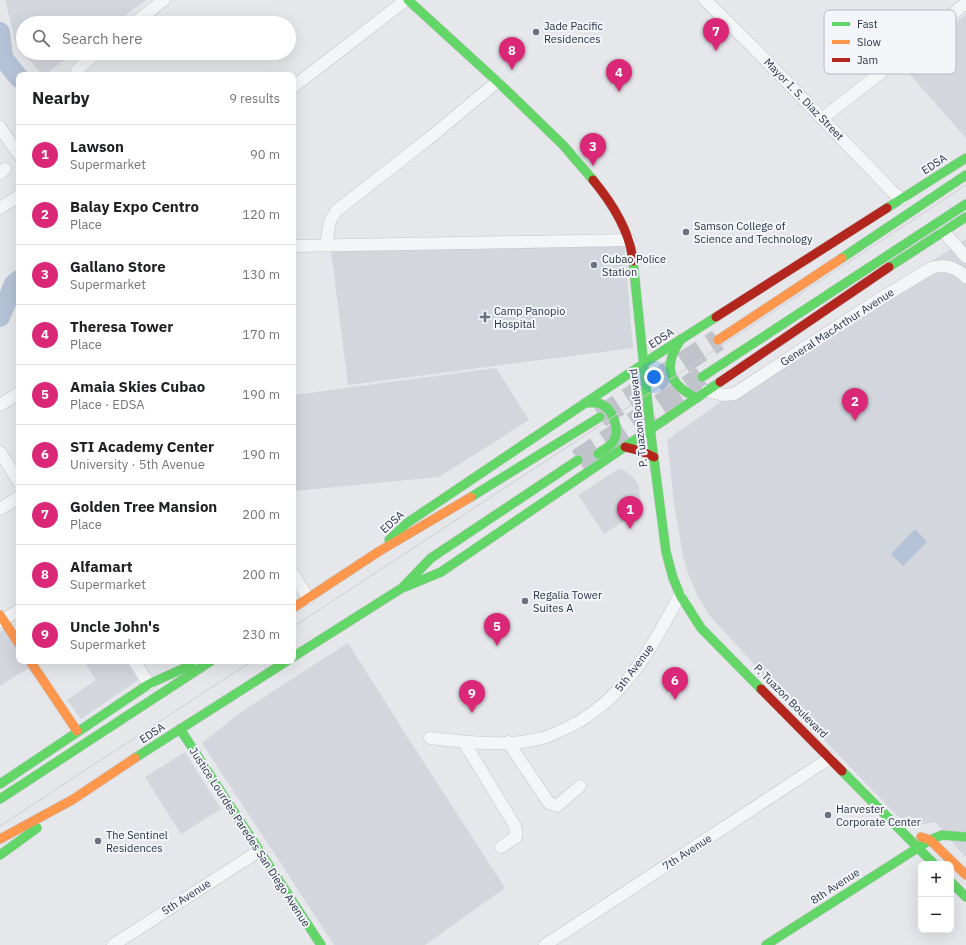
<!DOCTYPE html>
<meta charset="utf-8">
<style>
:root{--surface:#fff;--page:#f6f6f6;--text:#202124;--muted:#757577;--line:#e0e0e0;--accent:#db2777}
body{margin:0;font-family:"IBM Plex Sans",sans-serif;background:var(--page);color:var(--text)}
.controls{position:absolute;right:12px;bottom:12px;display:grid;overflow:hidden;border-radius:8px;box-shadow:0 4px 16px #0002}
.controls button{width:36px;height:36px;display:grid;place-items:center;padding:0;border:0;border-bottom:1px solid var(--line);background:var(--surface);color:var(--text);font:20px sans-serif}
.you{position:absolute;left:654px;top:377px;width:14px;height:14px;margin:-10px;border:3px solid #fff;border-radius:50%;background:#1a73e8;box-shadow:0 0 0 6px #1a73e833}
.badge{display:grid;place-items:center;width:26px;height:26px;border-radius:50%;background:var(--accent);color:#fff;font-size:13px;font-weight:700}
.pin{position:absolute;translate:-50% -33px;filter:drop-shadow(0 1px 2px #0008)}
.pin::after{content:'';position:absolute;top:21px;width:14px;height:12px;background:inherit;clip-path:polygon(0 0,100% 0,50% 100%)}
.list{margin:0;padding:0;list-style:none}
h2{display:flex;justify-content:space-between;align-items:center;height:52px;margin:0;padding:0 16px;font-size:17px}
h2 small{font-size:13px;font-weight:400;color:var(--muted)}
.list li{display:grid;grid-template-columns:26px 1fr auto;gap:12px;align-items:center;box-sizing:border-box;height:60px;padding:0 16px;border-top:1px solid var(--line)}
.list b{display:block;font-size:15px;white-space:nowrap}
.list p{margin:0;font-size:13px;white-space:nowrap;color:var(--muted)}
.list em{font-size:13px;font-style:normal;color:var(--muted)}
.icon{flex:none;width:22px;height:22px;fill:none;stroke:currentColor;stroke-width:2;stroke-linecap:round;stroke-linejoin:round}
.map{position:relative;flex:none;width:966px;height:945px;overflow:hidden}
.search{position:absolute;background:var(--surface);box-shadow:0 4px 16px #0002;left:16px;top:16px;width:280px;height:44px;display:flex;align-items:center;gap:10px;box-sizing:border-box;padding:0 14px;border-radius:22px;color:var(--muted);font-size:15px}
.panel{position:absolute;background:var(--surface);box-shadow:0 4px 16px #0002;left:16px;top:72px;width:280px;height:592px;border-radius:8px}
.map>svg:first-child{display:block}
.built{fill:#d3d6dd}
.water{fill:#b3c2d6}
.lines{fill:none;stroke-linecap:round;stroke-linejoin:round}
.river{stroke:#b3c2d6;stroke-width:20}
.highway-tunnel{stroke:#c0c3c9;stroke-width:22;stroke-dasharray:22 11;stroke-linecap:butt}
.street-casing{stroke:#c3c5c8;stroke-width:13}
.fast-casing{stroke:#c3c5c8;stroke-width:10}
.slow-casing{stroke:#c3c5c8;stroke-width:10}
.jam-casing{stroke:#c3c5c8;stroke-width:10}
.street{stroke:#f4f5f7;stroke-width:12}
.fast{stroke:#63d668;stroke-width:9}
.slow{stroke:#ff974d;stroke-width:9}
.jam{stroke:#b3261e;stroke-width:9}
.tram{stroke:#cdcfd2;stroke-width:1}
.poi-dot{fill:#6b717f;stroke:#f3f5f9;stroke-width:1.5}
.labels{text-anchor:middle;stroke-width:4;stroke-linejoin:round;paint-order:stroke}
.poi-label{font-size:11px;fill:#2a3245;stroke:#f3f5f9;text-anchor:start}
.street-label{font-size:11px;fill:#2a3245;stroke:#f3f5f9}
.key{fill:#f3f5f9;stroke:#b7bac3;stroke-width:1}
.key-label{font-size:11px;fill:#2a3245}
</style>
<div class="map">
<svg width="966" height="945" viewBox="0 0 966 945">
<rect width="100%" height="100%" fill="#e5e7ea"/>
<g class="built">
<polygon points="5,0 146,0 115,23 23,23 23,52 16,44"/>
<polygon points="966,14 966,138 904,68"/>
<polygon points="24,53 74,53 44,75 42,75"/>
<polygon points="966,239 966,857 958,849 935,822 921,825 908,823 897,816 802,717 709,615 697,595 687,571 683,556 674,503 667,440 764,371"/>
<polygon points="624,243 633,348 348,385 331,251"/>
<polygon points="496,368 529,420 439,477 293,491 293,395"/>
<polygon points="620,468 633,477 639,486 641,510 604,534 578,495"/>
<polygon points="5,629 19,650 19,661 26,661 30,667 0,686 0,632"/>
<polygon points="348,643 403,730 505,888 425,945 334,945 202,743 241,712"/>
<polygon points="84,661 126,661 138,680 81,719 67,700 96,680"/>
<polygon points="185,752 221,809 181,834 145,777"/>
</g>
<polygon class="water" points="915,529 927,542 903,566 891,554"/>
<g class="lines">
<g class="river">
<polyline points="0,32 3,58 19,78"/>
<polyline points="0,317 14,284 19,280"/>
</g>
<g class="highway-tunnel">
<polyline points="600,417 718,340"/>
<polyline points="578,460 702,377"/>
</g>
<g class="street-casing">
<g id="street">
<polyline points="705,0 753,47 894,193 902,199"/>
<polyline points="134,23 164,0"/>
<polyline points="77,70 96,53"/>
<polyline points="293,87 406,0"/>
<polyline points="823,118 907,52 966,3"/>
<polyline points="0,127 19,155"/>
<polyline points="0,173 5,169"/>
<polyline points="0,208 19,196"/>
<polyline points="944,232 966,257"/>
<polyline points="326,245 330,221 336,211 427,140 497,82"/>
<polyline points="293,246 629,240"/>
<path d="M707 391 724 395 734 394 870 305 931 268C946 264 955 267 966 277"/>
<polyline points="0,405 19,393"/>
<polyline points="0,452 19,482"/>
<polyline points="0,509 19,497"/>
<polyline points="293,574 308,598"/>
<polyline points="0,622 19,610"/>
<polyline points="134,661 149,684"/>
<path d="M430 738C467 742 509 748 546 737 554 734 563 730 571 726 627 696 651 648 680 595"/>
<polyline points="464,742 515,826 516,832 516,837 501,847"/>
<polyline points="508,742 549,803 557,806 580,786"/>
<polyline points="113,945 259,851"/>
<polyline points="545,945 830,758"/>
</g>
</g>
<g class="fast-casing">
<g id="fast">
<polyline points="408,0 501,85 563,145 593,180"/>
<polyline points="887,208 966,158"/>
<polyline points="842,258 966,175"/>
<polyline points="633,261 652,444 666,552 673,578 680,595 701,628 761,689"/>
<polyline points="889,267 966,217"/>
<path d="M681 339C663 366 667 384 697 398"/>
<polyline points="702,377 966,204"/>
<path d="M585 403C590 403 596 402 601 404 613 409 621 431 613 442 609 447 603 450 598 454"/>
<polyline points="471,497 600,417"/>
<polyline points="389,540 407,523 658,354 716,317"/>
<polyline points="405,587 441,572 720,382"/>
<polyline points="293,657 402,588 431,558 578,460"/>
<polyline points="180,729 321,945"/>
<polyline points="135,758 287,661"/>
<polyline points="842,771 934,864"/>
<polyline points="0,784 149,684 191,665"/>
<polyline points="0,799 211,661"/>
<polyline points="0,855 37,828"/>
<polyline points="951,882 966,897"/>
<polyline points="766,945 930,840 942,835 966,837"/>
</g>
</g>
<g class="slow-casing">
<g id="slow">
<polyline points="718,340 842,258"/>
<polyline points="293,608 378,552 471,497"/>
<polyline points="0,615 19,644"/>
<polyline points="30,661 77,731"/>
<polyline points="921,837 930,840 966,875"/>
<polyline points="0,839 72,800 135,758"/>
</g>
</g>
<g class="jam-casing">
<g id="jam">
<path d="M593 180C612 203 630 232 633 261"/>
<polyline points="716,317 887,208"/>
<polyline points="720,382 889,267"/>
<polyline points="625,447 641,451 654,457"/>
<polyline points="761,689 842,771"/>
</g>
</g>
<use href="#street" class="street"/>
<use href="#fast" class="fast"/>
<use href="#slow" class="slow"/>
<use href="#jam" class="jam"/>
<g class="tram">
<polyline points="293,627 966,185"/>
<polyline points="0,826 252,661"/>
</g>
</g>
<g class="poi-dot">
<circle cx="536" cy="32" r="4"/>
<circle cx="686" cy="232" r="4"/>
<circle cx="594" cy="265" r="4"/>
<path d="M483 311h4v4h4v4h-4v4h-4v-4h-4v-4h4z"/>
<circle cx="525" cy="601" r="4"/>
<circle cx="828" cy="815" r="4"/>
<circle cx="98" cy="841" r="4"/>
</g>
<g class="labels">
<g class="poi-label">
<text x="544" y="30">Jade Pacific<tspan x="544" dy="13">Residences</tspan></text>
<text x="694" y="230">Samson College of<tspan x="694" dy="13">Science and Technology</tspan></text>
<text x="602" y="263">Cubao Police<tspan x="602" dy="13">Station</tspan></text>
<text x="494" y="315">Camp Panopio<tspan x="494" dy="13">Hospital</tspan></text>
<text x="533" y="599">Regalia Tower<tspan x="533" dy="13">Suites A</tspan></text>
<text x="836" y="813">Harvester<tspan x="836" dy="13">Corporate Center</tspan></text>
<text x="106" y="839">The Sentinel<tspan x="106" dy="13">Residences</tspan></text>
</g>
<g class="street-label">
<text transform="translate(804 99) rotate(46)" y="4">Mayor I. S. Diaz Street</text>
<text transform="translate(934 164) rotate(-33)" y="4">EDSA</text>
<text transform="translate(837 327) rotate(-33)" y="4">General MacArthur Avenue</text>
<text transform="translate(661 338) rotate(-33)" y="4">EDSA</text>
<text transform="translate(638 418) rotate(-96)" y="4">P. Tuazon Boulevard</text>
<text transform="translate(392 522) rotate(-42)" y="4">EDSA</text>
<text transform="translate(634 668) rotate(-53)" y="4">5th Avenue</text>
<text transform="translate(791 701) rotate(45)" y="4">P. Tuazon Boulevard</text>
<text transform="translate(152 733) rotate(-33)" y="4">EDSA</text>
<text transform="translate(250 837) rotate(57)" y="4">Justice Lourdes Paredes San Diego Avenue</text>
<text transform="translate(687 852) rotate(-33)" y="4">7th Avenue</text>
<text transform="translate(835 886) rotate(-33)" y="4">8th Avenue</text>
<text transform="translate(186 897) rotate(-33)" y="4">5th Avenue</text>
</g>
</g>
<rect x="824" y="10" width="132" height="64" rx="6" class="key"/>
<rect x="832" y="22" width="18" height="4" fill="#63d668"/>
<rect x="832" y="40" width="18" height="4" fill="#ff974d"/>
<rect x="832" y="58" width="18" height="4" fill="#b3261e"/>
<g class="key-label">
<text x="857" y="28">Fast</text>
<text x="857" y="46">Slow</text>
<text x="857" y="64">Jam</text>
</g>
</svg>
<div class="controls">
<button>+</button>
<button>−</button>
</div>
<div class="you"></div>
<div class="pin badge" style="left:630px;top:529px">1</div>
<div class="pin badge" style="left:855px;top:421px">2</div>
<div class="pin badge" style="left:593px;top:166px">3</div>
<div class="pin badge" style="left:619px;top:92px">4</div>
<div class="pin badge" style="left:497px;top:646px">5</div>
<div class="pin badge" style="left:675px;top:700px">6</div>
<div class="pin badge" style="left:716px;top:51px">7</div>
<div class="pin badge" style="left:512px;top:70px">8</div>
<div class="pin badge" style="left:472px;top:713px">9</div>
<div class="search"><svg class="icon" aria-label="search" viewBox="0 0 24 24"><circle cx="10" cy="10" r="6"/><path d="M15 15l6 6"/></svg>Search here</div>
<section class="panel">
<h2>Nearby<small>9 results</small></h2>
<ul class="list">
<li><span class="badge">1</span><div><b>Lawson</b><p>Supermarket</p></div><em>90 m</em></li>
<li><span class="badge">2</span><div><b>Balay Expo Centro</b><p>Place</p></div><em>120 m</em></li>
<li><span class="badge">3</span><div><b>Gallano Store</b><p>Supermarket</p></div><em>130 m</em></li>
<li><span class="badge">4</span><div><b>Theresa Tower</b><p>Place</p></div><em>170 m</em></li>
<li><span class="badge">5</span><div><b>Amaia Skies Cubao</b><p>Place · EDSA</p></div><em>190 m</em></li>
<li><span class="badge">6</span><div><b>STI Academy Center</b><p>University · 5th Avenue</p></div><em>190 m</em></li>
<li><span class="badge">7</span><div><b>Golden Tree Mansion</b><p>Place</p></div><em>200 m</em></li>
<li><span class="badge">8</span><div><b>Alfamart</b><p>Supermarket</p></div><em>200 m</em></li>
<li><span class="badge">9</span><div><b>Uncle John's</b><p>Supermarket</p></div><em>230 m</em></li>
</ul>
</section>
</div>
